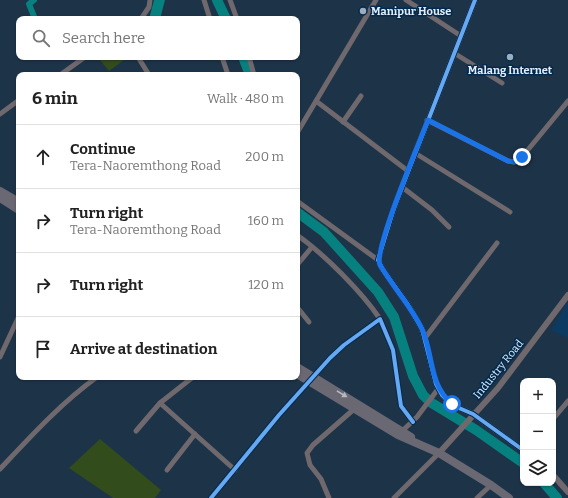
<!DOCTYPE html>
<meta charset="utf-8">
<style>
:root{--surface:#fff;--page:#f6f6f6;--text:#222;--muted:#767676;--line:#e0e0e0}
body{margin:0;font-family:Bitter,serif;background:var(--page);color:var(--text)}
.controls{position:absolute;right:12px;bottom:12px;display:grid;overflow:hidden;border-radius:8px;box-shadow:0 1px 3px #0004}
.controls button{width:36px;height:36px;display:grid;place-items:center;padding:0;border:0;border-bottom:1px solid var(--line);background:var(--surface);color:var(--text);font:20px sans-serif}
.stop{position:absolute;width:12px;height:12px;margin:-9px;border:3px solid #1a73e8;border-radius:50%;background:#fff}
.stop.end{background:#1a73e8;border-color:#fff;box-shadow:0 1px 4px #0008}
.list{margin:0;padding:0;list-style:none}
h2{display:flex;justify-content:space-between;align-items:center;height:52px;margin:0;padding:0 16px;font-size:17px}
h2 small{font-size:13px;font-weight:400;color:var(--muted)}
.list li{display:grid;grid-template-columns:26px 1fr auto;gap:12px;align-items:center;box-sizing:border-box;height:64px;padding:0 16px;border-top:1px solid var(--line)}
.list b{display:block;font-size:15px;white-space:nowrap}
.list p{margin:0;font-size:13px;white-space:nowrap;color:var(--muted)}
.list em{font-size:13px;font-style:normal;color:var(--muted)}
.icon{flex:none;width:22px;height:22px;fill:none;stroke:currentColor;stroke-width:2;stroke-linecap:round;stroke-linejoin:round}
.map{position:relative;flex:none;width:568px;height:498px;overflow:hidden}
.search{position:absolute;background:var(--surface);box-shadow:0 1px 3px #0004;left:16px;top:16px;width:284px;height:44px;display:flex;align-items:center;gap:10px;box-sizing:border-box;padding:0 14px;border-radius:8px;color:var(--muted);font-size:15px}
.panel{position:absolute;background:var(--surface);box-shadow:0 1px 3px #0004;left:16px;top:72px;width:284px;height:308px;border-radius:8px}
.map>svg:first-child{display:block}
.built{fill:#0d3a61}
.green{fill:#324c1c}
.water{fill:#07817f}
.lines{fill:none;stroke-linecap:round;stroke-linejoin:round}
.canal{stroke:#07817f;stroke-width:6}
.river{stroke:#07817f;stroke-width:10}
.minor{stroke:#6f686d;stroke-width:5}
.tertiary{stroke:#6f686d;stroke-width:6}
.primary{stroke:#6a6872;stroke-width:8}
.cycleway-casing{stroke:#002a4f;stroke-width:6}
.cycleway{stroke:#66a8f1;stroke-width:4}
.oneway{fill:#b3b8c4}
.route{stroke:#1a73e8;stroke-width:5}
.poi-dot{fill:#9eadbc;stroke:#002a4f;stroke-width:1.5}
.labels{text-anchor:middle;stroke-width:3;stroke-linejoin:round;paint-order:stroke}
.poi-label{font-size:11px;font-weight:bold;fill:#e3eefa;stroke:#002a4f;text-anchor:start}
.street-label{font-size:11px;fill:#e3eefa;stroke:#002a4f}
</style>
<div class="map">
<svg width="568" height="498" viewBox="0 0 568 498">
<rect width="100%" height="100%" fill="#1d3348"/>
<polygon class="built" points="568,302 568,338 551,330"/>
<g class="green">
<polygon points="101,57 128,57 109,71 99,59"/>
<polygon points="100,439 161,490 155,498 113,498 69,468"/>
</g>
<polygon class="water" points="154,0 165,0 160,19 149,19"/>
<g class="lines">
<polyline class="canal" points="34,0 29,4 35,19"/>
<g class="river">
<polyline points="217,0 226,19"/>
<polyline points="243,57 250,75"/>
<polyline points="297,212 324,232 378,292 394,317 413,376 423,395 430,402 476,430 523,463"/>
<polyline points="544,483 557,498"/>
</g>
<g class="minor">
<polyline points="204,0 210,19"/>
<polyline points="230,0 237,19"/>
<polyline points="406,0 461,36"/>
<polyline points="141,19 149,7 150,0"/>
<polyline points="454,53 502,83"/>
<polyline points="138,57 149,75"/>
<polyline points="222,57 228,75"/>
<polyline points="249,57 254,75"/>
<polyline points="60,75 85,57"/>
<polyline points="316,101 408,171"/>
<polyline points="0,114 19,100"/>
<polyline points="427,120 508,161 514,162 522,157 568,101"/>
<polyline points="343,122 361,96"/>
<polyline points="297,133 376,0"/>
<polyline points="415,153 510,212"/>
<polyline points="402,187 432,210 449,227"/>
<polyline points="297,201 378,260"/>
<path d="M297 235C324 254 362 292 380 319"/>
<polyline points="297,265 312,247"/>
<polyline points="297,307 309,322"/>
<polyline points="425,338 497,243"/>
<polyline points="0,357 19,316"/>
<polyline points="160,403 235,470"/>
<polyline points="553,419 568,401"/>
<polyline points="136,431 160,403 193,377"/>
<polyline points="400,433 417,417 438,389"/>
<path d="M0 469C31 436 61 403 97 377"/>
<polyline points="167,470 195,434"/>
<polyline points="211,498 279,415 330,358 344,345 380,319 393,350 401,406 413,422"/>
<polyline points="329,498 321,479 310,465 307,453 313,445 353,410"/>
<polyline points="394,498 439,453"/>
<polyline points="477,498 491,485"/>
</g>
<g class="tertiary">
<polyline points="475,0 394,208 378,260 383,270 408,305 422,329 436,384 442,395 452,405 473,414 523,450"/>
<polyline points="439,453 498,388 568,295"/>
<polyline points="553,475 568,492"/>
</g>
<g class="primary">
<polyline points="0,191 19,202"/>
<polyline points="0,198 19,210"/>
<polyline points="297,367 411,437"/>
<polyline points="297,374 398,435 439,453 491,485 509,498"/>
</g>
<g class="cycleway-casing">
<g id="cycleway">
<polyline points="475,0 394,208 378,260 383,270 408,305 422,329 436,384 442,395 452,405 473,414 523,450"/>
<polyline points="211,498 279,415 330,358 344,345 380,319 393,350 401,406 413,422"/>
</g>
</g>
<use href="#cycleway" class="cycleway"/>
</g>
<defs><path id="oneway-solid" d="M-6-.8H1V-3.2L6.5 0L1 3.2V.8H-6Z"/></defs>
<use class="oneway" href="#oneway-solid" transform="translate(342 394) rotate(31)"/>
<g class="lines">
<path class="route" d="M452 404C428 383 434 356 422 329 411 306 393 287 380 265 373 251 420 141 428 120L508 161 515 162 522 157"/>
</g>
<g class="poi-dot">
<circle cx="363" cy="11" r="4"/>
<circle cx="510" cy="57" r="4"/>
</g>
<g class="labels">
<g class="poi-label">
<text x="371" y="15">Manipur House</text>
<text x="510" y="74" text-anchor="middle">Malang Internet</text>
</g>
<g class="street-label">
<text transform="translate(498 369) rotate(-51)" y="4">Industry Road</text>
</g>
</g>
</svg>
<div class="controls">
<button>+</button>
<button>−</button>
<button><svg class="icon" aria-label="layers" viewBox="0 0 24 24"><path d="M12 4l9 5-9 5-9-5zM3 14l9 5 9-5"/></svg></button>
</div>
<div class="stop" style="left:452px;top:404px"></div>
<div class="stop end" style="left:522px;top:157px"></div>
<div class="search"><svg class="icon" aria-label="search" viewBox="0 0 24 24"><circle cx="10" cy="10" r="6"/><path d="M15 15l6 6"/></svg>Search here</div>
<section class="panel">
<h2>6 min<small>Walk · 480 m</small></h2>
<ul class="list">
<li><svg class="icon" aria-label="ahead" viewBox="0 0 24 24"><path d="M12 20V5M6 11l6-6 6 6"/></svg><div><b>Continue</b><p>Tera-Naoremthong Road</p></div><em>200 m</em></li>
<li><svg class="icon" aria-label="right" viewBox="0 0 24 24"><path d="M7 20v-9h11M14 6l5 5-5 5"/></svg><div><b>Turn right</b><p>Tera-Naoremthong Road</p></div><em>160 m</em></li>
<li><svg class="icon" aria-label="right" viewBox="0 0 24 24"><path d="M7 20v-9h11M14 6l5 5-5 5"/></svg><div><b>Turn right</b></div><em>120 m</em></li>
<li><svg class="icon" aria-label="arrive" viewBox="0 0 24 24"><path d="M6 21V4h12l-3 4 3 4H6"/></svg><div><b>Arrive at destination</b></div></li>
</ul>
</section>
</div>
